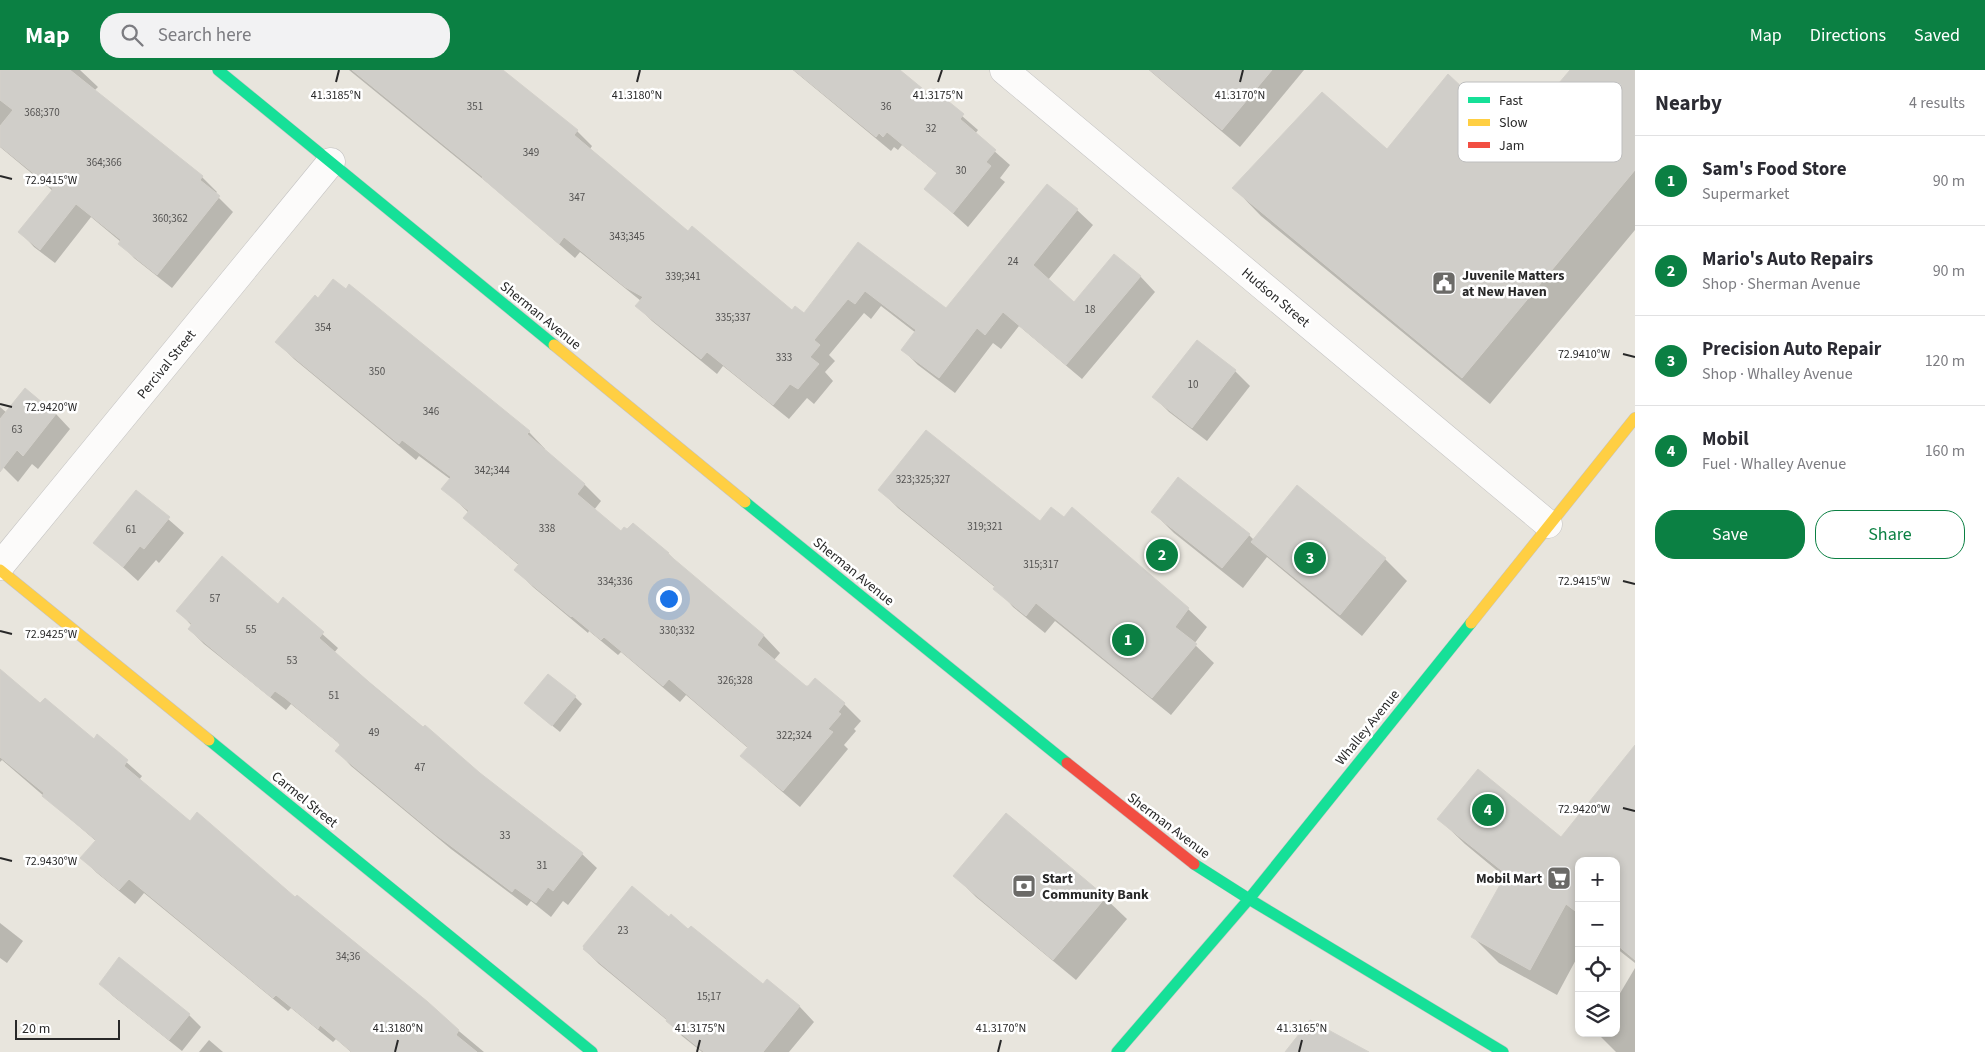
<!DOCTYPE html>
<meta charset="utf-8">
<style>
:root{--surface:#fff;--page:#f2f2f3;--text:#2b2b33;--muted:#7c7c81;--line:#e1e1e2;--accent:#0b8043}
body{margin:0;font-family:"Source Sans 3",sans-serif;background:var(--page);color:var(--text)}
.controls{position:absolute;right:15px;bottom:15px;display:grid;overflow:hidden;border-radius:10px;box-shadow:0 2px 8px #0003}
.controls button{width:45px;height:45px;display:grid;place-items:center;padding:0;border:0;border-bottom:1px solid var(--line);background:var(--surface);color:var(--text);font:25px sans-serif}
.scale{position:absolute;left:15px;bottom:12px;width:105px;box-sizing:border-box;padding-left:5px;border:2px solid #282828;border-top:0;font-size:14px;line-height:18px;white-space:nowrap;color:#282828;-webkit-text-stroke:4px #fff;paint-order:stroke}
.you{position:absolute;left:668px;top:528px;width:18px;height:18px;margin:-12px;border:4px solid #fff;border-radius:50%;background:#1a73e8;box-shadow:0 0 0 8px #1a73e833}
.badge{display:grid;place-items:center;width:32px;height:32px;border-radius:50%;background:var(--accent);color:#fff;font-size:16px;font-weight:700}
.pin{position:absolute;translate:-50% -50%;border:2px solid #fff;box-shadow:0 1px 5px #0006}
.list{margin:0;padding:0;list-style:none}
h2{display:flex;justify-content:space-between;align-items:center;height:65px;margin:0;padding:0 20px;font-size:21px}
h2 small{font-size:16px;font-weight:400;color:var(--muted)}
.list li{display:grid;grid-template-columns:32px 1fr auto;gap:15px;align-items:center;box-sizing:border-box;height:90px;padding:0 20px;border-top:1px solid var(--line)}
.list b{display:block;font-size:19px;white-space:nowrap}
.list p{margin:0;font-size:16px;white-space:nowrap;color:var(--muted)}
.list em{font-size:16px;font-style:normal;color:var(--muted)}
.actions{display:flex;gap:10px;padding:15px 20px}
.actions a{flex:1;padding:11px 0;border:1px solid var(--accent);border-radius:20px;text-align:center;font-size:18px;color:var(--accent)}
.actions .main{background:var(--accent);color:#fff}
.icon{flex:none;width:28px;height:28px;fill:none;stroke:currentColor;stroke-width:2;stroke-linecap:round;stroke-linejoin:round}
.map{position:relative;flex:none;width:1635px;height:982px;overflow:hidden}
header{display:flex;align-items:center;gap:30px;box-sizing:border-box;height:70px;padding:0 25px;background:var(--accent);color:#fff}
header strong{font-size:24px}
nav{display:flex;gap:28px;margin-inline-start:auto;font-size:18px}
.search{width:350px;height:45px;background:var(--page);display:flex;align-items:center;gap:12px;box-sizing:border-box;padding:0 18px;border-radius:20px;color:var(--muted);font-size:19px}
main{display:flex}
aside{flex:1;background:var(--surface)}
.map>svg:first-child{display:block}
.shadow{fill:#0003}
.building{fill:#d0cec9;stroke:#d3d0ca}
.lines{fill:none;stroke-linecap:round;stroke-linejoin:round}
.street-casing{stroke:#c4c3c3;stroke-width:29}
.fast-casing{stroke:#c4c3c3;stroke-width:12}
.slow-casing{stroke:#c4c3c3;stroke-width:12}
.jam-casing{stroke:#c4c3c3;stroke-width:12}
.street{stroke:#fcfbfa;stroke-width:28}
.fast{stroke:#16e098;stroke-width:11}
.slow{stroke:#ffcf43;stroke-width:11}
.jam{stroke:#f24e42;stroke-width:11}
.ticks{fill:none;stroke:#282828;stroke-width:2}
.labels{text-anchor:middle;stroke-width:5;stroke-linejoin:round;paint-order:stroke}
.number-label{font-size:11px;fill:#535251}
.poi-label{font-size:14px;font-weight:bold;fill:#282828;stroke:#fff;text-anchor:start}
.street-label{font-size:14px;fill:#282828;stroke:#fff}
.key{fill:#fff;stroke:#bebebe;stroke-width:1}
.key-label{font-size:14px;fill:#282828}
.ticks-label{font-size:12px;text-anchor:middle;fill:#282828;stroke:#fff;stroke-width:5;stroke-linejoin:round;paint-order:stroke}
</style>
<header>
<strong>Map</strong>
<div class="search"><svg class="icon" aria-label="search" viewBox="0 0 24 24"><circle cx="10" cy="10" r="6"/><path d="M15 15l6 6"/></svg>Search here</div>
<nav><a>Map</a><a>Directions</a><a>Saved</a></nav>
</header>
<main>
<div class="map">
<svg width="1635" height="982" viewBox="0 0 1635 982">
<rect width="100%" height="100%" fill="#e8e5dd"/>
<g class="shadow">
<polygon points="0,0 80,0 98,17 94,21 202,107 217,122 215,124 233,142 172,218 134,188 120,173 121,172 91,147 55,193 34,177 20,162 53,121 0,77"/>
<polygon points="349,0 501,0 577,61 592,76 590,79 622,106 637,121 688,162 792,242 804,245 858,174 946,240 1077,140 1093,155 1048,210 1074,233 1140,206 1155,222 1082,309 1019,256 1001,279 993,273 955,323 918,295 903,280 916,263 881,236 871,249 864,243 829,285 835,291 825,302 833,311 814,334 807,328 789,349 723,296 717,304 652,251 637,236 641,231 580,182 575,188 489,114"/>
<polygon points="793,0 898,0 935,29 938,25 978,60 975,64 1010,95 1000,108 1005,112 968,157 926,119 938,104 902,75 898,80 894,77 891,81"/>
<polygon points="1149,0 1304,0 1240,77"/>
<polygon points="1572,0 1635,0 1635,160 1490,334 1261,146 1234,118 1388,81 1481,36 1543,34"/>
<polygon points="277,272 529,362 545,379 544,380 585,415 601,431 594,440 621,463 668,483 682,498 764,566 780,583 774,590 806,617 809,618 815,610 844,634 861,651 854,659 856,661 844,675 848,679 800,737 759,702 742,686 748,678 686,625 680,632 621,582 618,585 589,561 588,563 533,517 516,500 520,496 482,464 465,448 469,443 443,418 450,409 419,386 416,390 294,289"/>
<polygon points="1235,301 1250,316 1207,371 1169,342 1154,327"/>
<polygon points="0,337 7,343 56,344 70,359 38,399 32,394 18,412 0,394"/>
<polygon points="1297,417 1385,489 1407,511 1362,566 1267,487 1243,518 1174,463 1153,442 1249,465 1254,470"/>
<polygon points="880,420 1040,453 1064,448 1072,439 1188,539 1207,557 1194,574 1214,593 1171,645 1055,551 1045,563 1013,537 996,518 898,438"/>
<polygon points="136,421 184,463 159,493 156,490 138,511 95,472"/>
<polygon points="283,529 338,578 334,583 479,704 582,784 597,798 568,835 563,831 551,847 531,831 527,836 451,779 351,696 337,681 341,675 291,634 286,640 204,574 189,559 192,556 178,541 278,535"/>
<polygon points="0,601 41,634 94,670 97,666 142,706 139,710 191,753 296,829 297,826 484,982 351,982 336,969 333,972 291,938 288,941 144,823 135,834 97,803 82,788 96,771 2,690 0,692"/>
<polygon points="575,627 582,634 560,662 533,640"/>
<polygon points="1635,677 1635,893 1616,878 1616,791 1579,791 1579,884 1557,925 1499,893 1473,867 1506,808 1465,774 1439,749 1561,769"/>
<polygon points="955,806 1105,828 1127,849 1076,910 976,827"/>
<polygon points="669,849 688,860 763,916 767,911 800,937 814,952 789,982 702,982 682,966 668,951 599,894 584,879"/>
<polygon points="0,853 23,871 7,893 0,888"/>
<polygon points="1635,898 1635,982 1616,982 1597,963 1616,963 1616,930"/>
<polygon points="101,914 189,945 201,957 182,981 113,926"/>
<polygon points="209,970 223,982 199,982"/>
</g>
<g class="building">
<polygon points="0,0 70,0 203,106 200,110 220,126 157,205 118,174 121,170 76,134 40,180 18,162 53,119 0,76 0,56 13,40 0,30"/>
<polygon points="352,0 503,0 578,60 574,65 688,161 692,156 792,240 795,236 804,243 858,172 946,238 1047,114 1078,139 1033,195 1074,232 1114,184 1141,206 1066,295 1003,242 985,265 977,258 939,308 901,280 916,260 865,221 855,234 848,229 814,270 820,275 810,287 819,294 798,319 790,314 773,335 707,282 701,289 635,236 643,227 625,217 564,167 559,174 482,108 483,107"/>
<polygon points="794,0 900,0 934,28 938,23 964,44 960,49 996,80 986,92 991,96 953,143 924,119 937,103 887,62 883,67 879,63 876,67"/>
<polygon points="1150,0 1272,0 1222,60"/>
<polygon points="1570,0 1635,0 1635,100 1462,308 1232,118 1322,22 1387,79 1448,4 1481,35 1542,33"/>
<polygon points="333,209 346,219 349,214 530,361 527,364 585,414 577,424 621,461 624,457 627,459 633,453 669,483 668,484 764,565 757,575 806,616 808,616 815,608 845,633 838,642 841,644 828,659 833,662 783,721 740,686 748,677 669,609 663,616 604,567 601,570 572,546 571,547 514,500 519,494 463,448 469,441 441,419 451,407 402,370 399,374 275,272 315,225 318,228"/>
<polygon points="1197,270 1236,300 1192,358 1152,327"/>
<polygon points="25,318 56,344 23,386 17,380 0,402 0,349"/>
<polygon points="926,360 1040,451 1051,437 1064,447 1072,437 1189,538 1175,557 1197,574 1152,628 1036,533 1026,546 993,519 995,516 878,420"/>
<polygon points="1178,407 1250,464 1222,498 1151,442"/>
<polygon points="1297,415 1386,488 1340,545 1251,472"/>
<polygon points="136,420 170,447 144,479 140,476 123,497 93,473"/>
<polygon points="222,486 278,534 283,527 324,562 319,568 369,612 423,657 425,655 480,703 583,783 553,821 548,817 536,833 515,818 512,822 435,764 335,681 340,675 338,672 285,628 275,621 270,627 188,559 192,554 176,541"/>
<polygon points="0,599 40,633 45,628 94,669 97,664 128,690 124,696 190,751 197,742 295,827 297,825 428,932 459,960 456,965 477,982 352,982 320,955 318,959 276,925 273,928 272,927 129,809 119,820 80,788 96,770 42,726 44,723 0,687"/>
<polygon points="548,604 576,626 552,656 524,633"/>
<polygon points="1635,675 1635,890 1616,874 1616,791 1579,791 1579,844 1566,834 1530,900 1471,867 1506,804 1437,749 1478,699 1561,767"/>
<polygon points="1006,743 1106,827 1053,890 953,806"/>
<polygon points="632,816 669,847 671,844 688,859 691,856 763,914 767,909 800,936 763,982 704,982 666,951 667,949 583,879 584,878 583,876"/>
<polygon points="119,887 190,944 169,970 99,914"/>
<polygon points="1310,950 1369,982 1285,982"/>
</g>
<g class="lines">
<g class="street-casing">
<g id="street">
<polyline points="1004,0 1548,454"/>
<polyline points="0,496 331,92"/>
</g>
</g>
<g class="fast-casing">
<g id="fast">
<polyline points="218,0 554,275"/>
<polyline points="745,432 1067,693"/>
<polyline points="209,670 592,982"/>
<polyline points="1194,794 1249,829 1503,982"/>
<polyline points="1117,982 1249,829 1471,553"/>
</g>
</g>
<g class="slow-casing">
<g id="slow">
<polyline points="554,275 745,432"/>
<polyline points="0,500 209,670"/>
<polyline points="1471,553 1635,348"/>
</g>
</g>
<g class="jam-casing">
<polyline id="jam" points="1067,693 1194,794"/>
</g>
<use href="#street" class="street"/>
<use href="#fast" class="fast"/>
<use href="#slow" class="slow"/>
<use href="#jam" class="jam"/>
</g>
<path class="ticks" d="M336 12 339 0M637 12 640 0M938 12 942 0M1240 12 1243 0M0 106 12 109M1623 284 1635 287M0 334 12 337M1623 511 1635 514M0 561 12 564M1623 738 1635 741M0 788 12 791M395 982 398 970M697 982 700 970M998 982 1001 970M1299 982 1302 970"/>
<defs>
<g id="civic-square" transform="scale(1.25)"><rect x="-9" y="-9" width="18" height="18" rx="4" fill="#6b6a67" stroke="#fff"/><path d="M-.6-6.5H3V-4.5H.6V-3L4-1V1h2V6H-6V1h2V-1L-.6-3ZM-1.2 2.5V6h2.4V2.5Z" fill="#fff"/></g>
<g id="supermarket-square" transform="scale(1.25)"><rect x="-9" y="-9" width="18" height="18" rx="4" fill="#6b6a67" stroke="#fff"/><path d="M-6-5.5h2.5l.6 2H6L4.5 2H-2.5L-4.4-4H-6ZM-1.5 3.2a1.3 1.3 0 1 0 .1 0ZM3 3.2a1.3 1.3 0 1 0 .1 0Z" fill="#fff"/></g>
<g id="bank-square" transform="scale(1.25)"><rect x="-9" y="-9" width="18" height="18" rx="4" fill="#6b6a67" stroke="#fff"/><path d="M-6-4H6V4H-6ZM0-2.3a2.3 2.3 0 1 0 0 4.6a2.3 2.3 0 1 0 0-4.6Z" fill="#fff"/></g>
</defs>
<g fill-rule="evenodd">
<use href="#civic-square" x="1444" y="213"/>
<use href="#supermarket-square" x="1559" y="808"/>
<use href="#bank-square" x="1024" y="816"/>
</g>
<g class="labels">
<g class="number-label">
<text x="475" y="40">351</text>
<text x="886" y="40">36</text>
<text x="42" y="46">368;370</text>
<text x="931" y="62">32</text>
<text x="531" y="86">349</text>
<text x="104" y="96">364;366</text>
<text x="961" y="104">30</text>
<text x="577" y="131">347</text>
<text x="170" y="152">360;362</text>
<text x="627" y="170">343;345</text>
<text x="1013" y="195">24</text>
<text x="683" y="210">339;341</text>
<text x="1090" y="243">18</text>
<text x="733" y="251">335;337</text>
<text x="323" y="261">354</text>
<text x="784" y="291">333</text>
<text x="377" y="305">350</text>
<text x="1193" y="318">10</text>
<text x="431" y="345">346</text>
<text x="17" y="363">63</text>
<text x="492" y="404">342;344</text>
<text x="923" y="413">323;325;327</text>
<text x="985" y="460">319;321</text>
<text x="547" y="462">338</text>
<text x="131" y="463">61</text>
<text x="1041" y="498">315;317</text>
<text x="615" y="515">334;336</text>
<text x="215" y="532">57</text>
<text x="251" y="563">55</text>
<text x="677" y="564">330;332</text>
<text x="292" y="594">53</text>
<text x="735" y="614">326;328</text>
<text x="334" y="629">51</text>
<text x="374" y="666">49</text>
<text x="794" y="669">322;324</text>
<text x="420" y="701">47</text>
<text x="505" y="769">33</text>
<text x="542" y="799">31</text>
<text x="623" y="864">23</text>
<text x="348" y="890">34;36</text>
<text x="709" y="930">15;17</text>
</g>
<g class="poi-label">
<text x="1462" y="210">Juvenile Matters<tspan x="1462" dy="16">at New Haven</tspan></text>
<text x="1042" y="813">Start<tspan x="1042" dy="16">Community Bank</tspan></text>
<text x="1542" y="813" text-anchor="end">Mobil Mart</text>
</g>
<g class="street-label">
<text transform="translate(1276 227) rotate(40)" y="5">Hudson Street</text>
<text transform="translate(541 245) rotate(39)" y="5">Sherman Avenue</text>
<text transform="translate(166 294) rotate(-51)" y="5">Percival Street</text>
<text transform="translate(854 501) rotate(39)" y="5">Sherman Avenue</text>
<text transform="translate(1367 657) rotate(-51)" y="5">Whalley Avenue</text>
<text transform="translate(305 729) rotate(39)" y="5">Carmel Street</text>
<text transform="translate(1169 755) rotate(37)" y="5">Sherman Avenue</text>
</g>
</g>
<rect x="1458" y="12" width="164" height="80" rx="8" class="key"/>
<rect x="1468" y="27" width="22" height="6" fill="#16e098"/>
<rect x="1468" y="49" width="22" height="7" fill="#ffcf43"/>
<rect x="1468" y="72" width="22" height="6" fill="#f24e42"/>
<g class="key-label">
<text x="1499" y="35">Fast</text>
<text x="1499" y="57">Slow</text>
<text x="1499" y="80">Jam</text>
</g>
<g class="ticks-label">
<text x="336" y="29">41.3185°N</text>
<text x="637" y="29">41.3180°N</text>
<text x="938" y="29">41.3175°N</text>
<text x="1240" y="29">41.3170°N</text>
<text x="51" y="114">72.9415°W</text>
<text x="1584" y="288">72.9410°W</text>
<text x="51" y="341">72.9420°W</text>
<text x="1584" y="515">72.9415°W</text>
<text x="51" y="568">72.9425°W</text>
<text x="1584" y="743">72.9420°W</text>
<text x="51" y="795">72.9430°W</text>
<text x="398" y="962">41.3180°N</text>
<text x="700" y="962">41.3175°N</text>
<text x="1001" y="962">41.3170°N</text>
<text x="1302" y="962">41.3165°N</text>
</g>
</svg>
<div class="controls">
<button>+</button>
<button>−</button>
<button><svg class="icon" aria-label="locate" viewBox="0 0 24 24"><circle cx="12" cy="12" r="6"/><path d="M12 2v4M12 18v4M2 12h4M18 12h4"/></svg></button>
<button><svg class="icon" aria-label="layers" viewBox="0 0 24 24"><path d="M12 4l9 5-9 5-9-5zM3 14l9 5 9-5"/></svg></button>
</div>
<div class="scale">20 m</div>
<div class="you"></div>
<div class="pin badge" style="left:1128px;top:570px">1</div>
<div class="pin badge" style="left:1162px;top:485px">2</div>
<div class="pin badge" style="left:1310px;top:488px">3</div>
<div class="pin badge" style="left:1488px;top:740px">4</div>
</div>
<aside>
<h2>Nearby<small>4 results</small></h2>
<ul class="list">
<li><span class="badge">1</span><div><b>Sam's Food Store</b><p>Supermarket</p></div><em>90 m</em></li>
<li><span class="badge">2</span><div><b>Mario's Auto Repairs</b><p>Shop · Sherman Avenue</p></div><em>90 m</em></li>
<li><span class="badge">3</span><div><b>Precision Auto Repair</b><p>Shop · Whalley Avenue</p></div><em>120 m</em></li>
<li><span class="badge">4</span><div><b>Mobil</b><p>Fuel · Whalley Avenue</p></div><em>160 m</em></li>
</ul>
<div class="actions"><a class="main">Save</a><a>Share</a></div>
</aside>
</main>
